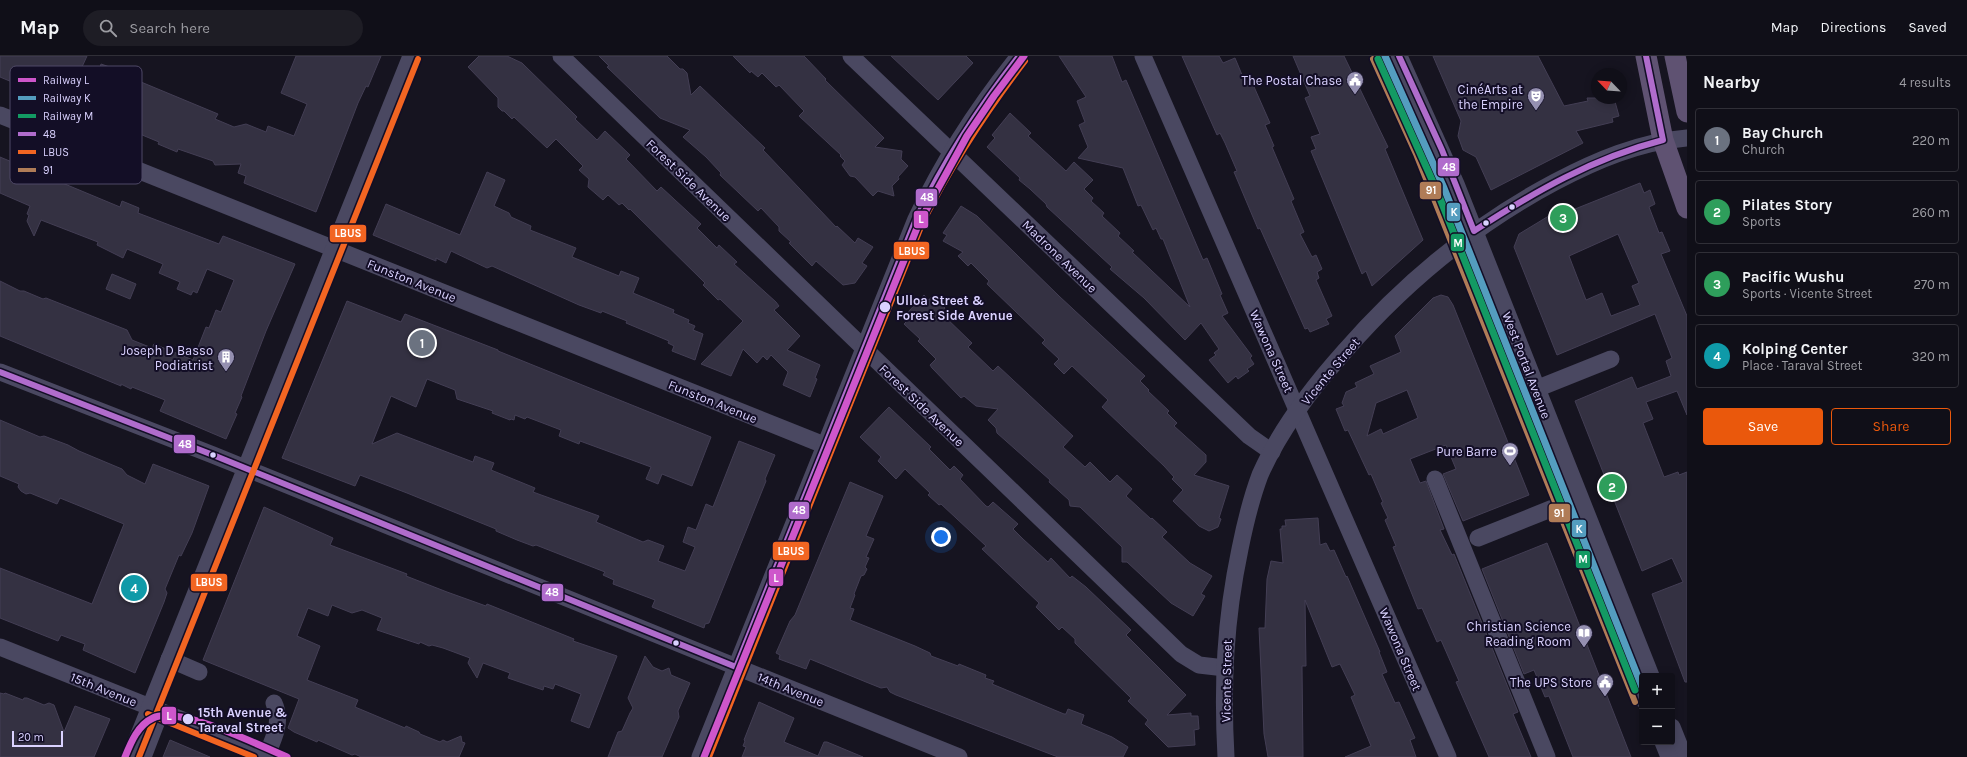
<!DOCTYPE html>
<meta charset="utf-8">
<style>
:root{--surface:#100f18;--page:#1e1d25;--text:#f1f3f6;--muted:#9c9ca2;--line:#302f37;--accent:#ea580c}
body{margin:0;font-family:Karla,sans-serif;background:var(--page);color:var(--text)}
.controls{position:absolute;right:12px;bottom:12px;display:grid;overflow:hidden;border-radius:4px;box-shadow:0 2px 10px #0003}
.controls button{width:36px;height:36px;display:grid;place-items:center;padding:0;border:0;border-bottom:1px solid var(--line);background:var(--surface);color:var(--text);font:20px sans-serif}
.compass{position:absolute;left:1591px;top:12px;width:36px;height:36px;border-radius:50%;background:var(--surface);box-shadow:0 2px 10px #0003;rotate:295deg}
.scale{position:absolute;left:12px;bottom:10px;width:51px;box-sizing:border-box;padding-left:4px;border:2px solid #dad2ff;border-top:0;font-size:11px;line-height:14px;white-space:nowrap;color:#dad2ff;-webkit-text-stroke:3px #130e26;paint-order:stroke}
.you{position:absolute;left:941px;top:481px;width:14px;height:14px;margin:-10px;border:3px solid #fff;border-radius:50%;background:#1a73e8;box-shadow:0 0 0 6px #1a73e833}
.badge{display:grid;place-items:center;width:26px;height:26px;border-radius:50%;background:var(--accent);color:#fff;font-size:13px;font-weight:700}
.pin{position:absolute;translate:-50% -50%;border:2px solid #fff;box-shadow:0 1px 4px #0006}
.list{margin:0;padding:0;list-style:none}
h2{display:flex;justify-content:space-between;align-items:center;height:52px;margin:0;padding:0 16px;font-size:17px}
h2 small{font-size:13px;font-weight:400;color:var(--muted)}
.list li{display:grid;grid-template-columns:26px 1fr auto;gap:12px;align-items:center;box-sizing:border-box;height:64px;margin:0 8px 8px;padding:0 8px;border:1px solid var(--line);border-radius:4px}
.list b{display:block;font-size:15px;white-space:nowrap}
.list p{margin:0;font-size:13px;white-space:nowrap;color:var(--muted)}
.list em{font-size:13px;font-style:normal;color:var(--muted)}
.actions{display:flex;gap:8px;padding:12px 16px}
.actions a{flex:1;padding:9px 0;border:1px solid var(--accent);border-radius:4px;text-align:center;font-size:14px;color:var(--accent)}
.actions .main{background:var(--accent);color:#fff}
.icon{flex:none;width:22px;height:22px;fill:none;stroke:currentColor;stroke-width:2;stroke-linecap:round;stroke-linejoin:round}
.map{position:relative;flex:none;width:1687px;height:701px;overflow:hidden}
header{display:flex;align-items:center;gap:24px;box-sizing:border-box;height:56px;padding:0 20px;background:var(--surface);border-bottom:1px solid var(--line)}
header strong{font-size:19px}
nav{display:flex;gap:22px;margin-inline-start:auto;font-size:14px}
.search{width:280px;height:36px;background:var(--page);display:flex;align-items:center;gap:10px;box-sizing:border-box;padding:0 14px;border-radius:22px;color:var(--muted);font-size:15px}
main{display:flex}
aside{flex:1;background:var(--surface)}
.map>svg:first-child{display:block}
.building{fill:#343142;stroke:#433e54;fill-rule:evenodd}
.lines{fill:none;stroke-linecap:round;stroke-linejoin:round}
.minor{stroke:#4a4861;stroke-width:17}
.major{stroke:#5f5272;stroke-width:21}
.bus-1-casing{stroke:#130e26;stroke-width:9}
.bus-2-casing{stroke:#130e26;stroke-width:9}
.bus-3-casing{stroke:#130e26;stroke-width:9}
.bus-1{stroke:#b06ccc;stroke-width:6}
.bus-2{stroke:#f26522;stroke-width:6}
.bus-3{stroke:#b07c57;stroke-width:6}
.rail-1-casing{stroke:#130e26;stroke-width:10}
.rail-2-casing{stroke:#130e26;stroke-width:10}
.rail-3-casing{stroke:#130e26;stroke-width:10}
.rail-1{stroke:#ce56cb;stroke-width:7}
.rail-2{stroke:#549dbf;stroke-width:7}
.rail-3{stroke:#139a63;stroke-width:7}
.bus-dot{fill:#dad2ff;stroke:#130e26;stroke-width:1.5}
.labels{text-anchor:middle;stroke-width:4;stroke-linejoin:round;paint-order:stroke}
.poi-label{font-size:13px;fill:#dad2ff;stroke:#130e26;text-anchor:end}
.street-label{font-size:13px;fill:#dad2ff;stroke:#130e26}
.stop-label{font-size:13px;font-weight:bold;fill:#dad2ff;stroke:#130e26;text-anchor:start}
.key{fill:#130e26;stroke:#4f4967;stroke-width:1}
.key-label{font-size:11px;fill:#dad2ff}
.line-badge{stroke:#130e26;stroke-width:1.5}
.badge-label{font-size:11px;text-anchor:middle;font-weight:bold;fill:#fff}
</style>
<header>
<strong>Map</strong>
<div class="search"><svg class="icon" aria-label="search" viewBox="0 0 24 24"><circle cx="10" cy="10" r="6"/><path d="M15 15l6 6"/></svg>Search here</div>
<nav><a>Map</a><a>Directions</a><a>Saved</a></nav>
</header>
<main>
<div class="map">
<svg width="1687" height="701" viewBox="0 0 1687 701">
<rect width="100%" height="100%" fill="#161420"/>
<g class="building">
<polygon points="0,0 87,0 65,48 0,21"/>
<polygon points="296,0 381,0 368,31 366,30 358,47 316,156 244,127 246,120 238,117 241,108 215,109 213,105 178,93 177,96 158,88 159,86 87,56 101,8 138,21 141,26 218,58 215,63 234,71 246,68 266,76 268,70 294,80 307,48 281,37"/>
<polygon points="479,0 507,0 522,7 577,61 575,63 597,84 605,75 630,99 626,103 657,135 661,131 701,168 697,172 717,192 719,189 737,206 734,208 776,246 779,250 774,254 800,280 787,294 820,309 815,322 817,323 810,341 783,329 788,316 771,299 767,304 763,300 757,307 743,293 731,320 701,308 743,265 720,243 718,244 703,229 705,227 630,153 629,154 622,147 619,149 608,139 603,144 588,131 589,123 579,114 583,110 556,83 547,92 514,61 512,63 504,55 502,55 498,51 498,42 468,11"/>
<polygon points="599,0 667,0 680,13 683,13 687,17 691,39 700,30 765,92 763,94 836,171 837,170 855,187 858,182 873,191 862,207 867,210 855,227 843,229 816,205 812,210 789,187 791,186 779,175 779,171 761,152 758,155 720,119 721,117 706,101 683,81 690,74 660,62 607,11 609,10"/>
<polygon points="733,0 804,0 826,23 825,24 884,82 875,91 902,95 901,103 908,110 898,121 899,123 892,130 894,140 878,135 873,140 855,121 850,120 842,109 845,105 840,100 841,99 799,60 804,55 779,29 776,31 762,17 758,21 751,15 750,17"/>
<polygon points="891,0 966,0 973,7 938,44"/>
<polygon points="1059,0 1112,0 1122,26 1126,24 1203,204 1207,202 1222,238 1220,239 1228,257 1222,260 1252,300 1250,302 1254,308 1247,313 1249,315 1238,323 1236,320 1228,327 1209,304 1216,299 1214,297 1219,293 1201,267 1185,284 1144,242 1110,213 1112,211 1047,151 1046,148 1030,133 1019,124 1020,122 987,91 995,82 992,79 1010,57 1031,77 1028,80 1066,115 1074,106 1093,124 1084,133 1093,142 1091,145 1104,157 1102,160 1120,177 1118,180 1134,195 1132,196 1190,251 1163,183 1161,183 1156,172 1153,174 1141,149 1138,150 1123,112 1078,102 1088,91 1079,69 1085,66 1077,45 1086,41"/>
<polygon points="1182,0 1219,0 1223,7 1235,2 1245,26 1251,24 1270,67 1265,69 1274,90 1272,91 1294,143 1291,145 1304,176 1300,178 1312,201 1316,199 1322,213 1317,216 1319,222 1316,224 1332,260 1326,263 1329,268 1310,276 1308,272 1305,273 1260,172 1258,173 1234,116 1237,115 1225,87 1220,77 1217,79"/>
<polygon points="1293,0 1344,0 1388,91 1385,93 1423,184 1372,230 1366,215 1362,218 1311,95 1316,93 1311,81 1320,78 1305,42 1310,40"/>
<polygon points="1433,0 1538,0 1564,50 1588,45 1587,42 1614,42 1619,60 1612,62 1613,66 1576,75 1583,87 1491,134 1476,101 1463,94 1458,80 1461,65"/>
<polygon points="0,101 120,151 122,145 139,152 138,157 219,188 223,180 295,208 266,275 241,340 242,341 235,357 237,358 226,383 160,355 165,344 132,331 131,333 121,328 121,330 0,280 0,225 20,235 24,235 43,243 46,242 127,274 132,284 152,292 154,288 193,304 206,271 209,272 216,254 221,256 234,224 207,213 197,237 193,235 191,239 177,233 180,226 159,217 163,208 127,193 123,202 97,189 98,186 41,164 34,180 27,165 29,159 27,158 30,150 0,137"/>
<polygon points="487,116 505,124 494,150 509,157 511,161 531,170 530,174 576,192 572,201 619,220 621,215 639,222 633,237 674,254 673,257 689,264 688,267 695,270 693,274 703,278 695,304 672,295 674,290 668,287 669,285 626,267 627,265 602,255 601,257 579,249 492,210 487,212 451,195 446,207 436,202 436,205 373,179 386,148 460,179"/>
<path d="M1640 127 1644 137 1650 134 1655 148 1649 151 1659 177 1662 176 1670 195 1661 198 1687 260V359L1677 335 1646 346 1653 363 1643 367 1664 421 1678 416 1679 419 1687 416V626H1685L1652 538 1683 526 1672 502 1642 515 1575 345 1632 321 1637 333 1671 320 1666 305 1672 302 1655 258 1557 299 1514 191 1519 178 1552 158 1568 152 1570 155ZM1618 178 1639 227 1632 230 1640 249 1611 260 1602 237 1586 244 1569 200Z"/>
<polygon points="961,150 977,160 1059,240 1145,320 1140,325 1149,334 1148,335 1169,355 1167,357 1177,367 1174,370 1206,399 1206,406 1194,419 1229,430 1219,462 1221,463 1218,471 1209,475 1199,470 1173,445 1183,434 1172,423 1174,421 1164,410 1102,351 1108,344 1072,310 1064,318 1054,308 1059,303 1042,287 1045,284 987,228 989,225 971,207 968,210 958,200 963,196 943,185 947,179 943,177"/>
<polygon points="112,218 136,228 130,243 106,233"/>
<polygon points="924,239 929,244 932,240 945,252 941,257 972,287 968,291 993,315 998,310 1073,380 1063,391 1085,411 1090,406 1110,426 1117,419 1132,433 1126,440 1151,463 1152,462 1167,476 1162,481 1190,507 1212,520 1201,538 1205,540 1193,560 1171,547 1127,506 1122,506 1122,491 1080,451 1070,450 1069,444 1049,426 1050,424 997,377 996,372 988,364 998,353 976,350 964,340 961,342 932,312 930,309 936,303 918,285 920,283 904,268 912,260 908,256"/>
<path d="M1441 239 1448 241 1453 249 1529 439 1463 465 1443 418 1456 413 1446 389 1410 403 1420 427 1426 425 1444 473 1440 474 1452 499 1454 498 1518 656 1513 658 1531 701H1489L1456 626 1459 625 1441 584 1437 586 1422 552 1418 553 1393 491 1396 490 1385 464 1388 462 1381 447 1383 446 1371 418 1369 419 1348 374 1345 375 1336 353 1344 350 1342 347 1346 336 1357 331 1355 327 1374 318 1370 310 1401 296 1395 280 1433 242ZM1407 334 1418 362 1383 378 1381 373 1367 380 1376 347Z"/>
<polygon points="347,245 401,266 405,258 498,294 498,295 711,381 692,430 662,418 658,428 646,423 651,411 580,385 579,388 559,380 561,374 527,361 525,363 515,359 514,364 511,363 510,364 492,357 493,355 457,343 455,334 427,323 416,351 391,340 372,388 397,377 473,406 475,400 494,407 491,414 535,432 533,436 599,460 596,466 643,486 648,484 664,490 658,505 685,515 695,491 683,486 688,471 696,474 706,448 713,451 739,385 775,399 765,423 766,425 709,567 705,568 704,572 652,551 655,544 613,528 614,524 603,519 605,516 536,489 533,490 517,484 496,475 496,473 407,437 360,419 355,430 282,402"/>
<polygon points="889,351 931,391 929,393 950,414 954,410 963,419 960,423 986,450 988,451 993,446 1018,468 1013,473 1023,483 1048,506 1051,502 1070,522 1072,520 1086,531 1131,574 1126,579 1186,639 1167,659 1191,657 1191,660 1198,660 1199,673 1194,674 1195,689 1168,691 1145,668 1148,664 1128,645 1131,642 1075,587 1075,583 1062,571 1059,574 1036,551 1039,547 982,493 986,490 941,448 939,449 928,439 930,437 905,413 896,423 878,405 881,401 860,381"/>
<polygon points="0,364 40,381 44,380 68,389 79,395 122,413 127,419 145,428 153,408 209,430 192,477 181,500 179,499 165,533 167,537 164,546 135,617 83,594 85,588 61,579 58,585 0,562 0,512 92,548 124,468 60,442 57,448 30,437 26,438 21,435 18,431 19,428 0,420"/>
<polygon points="850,426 883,440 866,480 874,483 866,501 869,502 865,511 867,513 864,519 861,520 854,538 855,539 850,552 854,553 850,564 915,590 930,597 931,600 958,610 959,608 986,619 985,622 994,625 992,628 1064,658 1066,658 1068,653 1084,659 1081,668 1112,681 1128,691 1123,701 1058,701 896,639 890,636 887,631 881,632 866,626 810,603 806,613 779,603 780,599 776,597 790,565 795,559"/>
<polygon points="264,451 333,482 330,489 407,518 406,520 447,536 486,550 487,548 574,583 573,585 617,600 589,672 571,665 581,638 555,628 553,633 544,630 543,634 508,622 510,617 483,607 477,622 468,607 470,602 443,592 432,589 429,590 420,586 419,588 377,574 382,562 362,554 352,557 332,549 328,560 308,552 297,580 320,590 307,624 358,644 355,651 405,672 406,670 419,676 420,678 440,686 443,684 447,686 461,680 462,686 465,687 459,701 361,701 355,698 352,699 318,684 317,686 294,676 288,672 299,643 203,604"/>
<polygon points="1318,462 1320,489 1326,487 1330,495 1334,494 1346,521 1347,520 1380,596 1379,596 1387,616 1382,618 1395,647 1399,646 1415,682 1410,684 1416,701 1345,701 1371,690 1351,641 1355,639 1340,608 1332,611 1305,544 1306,610 1302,610 1303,701 1268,701 1264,678 1259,572 1265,572 1267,523 1271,505 1283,507 1280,473 1282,473 1282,470 1286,470 1285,464"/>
<polygon points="1547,487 1557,512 1631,701 1573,701 1549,640 1545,641 1534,614 1524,618 1482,513"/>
<polygon points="645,600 653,611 662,615 669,612 671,619 690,627 678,655 679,661 662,701 608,701 618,676 622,675 630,657 633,652 628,642"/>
<polygon points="0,637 4,638 5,637 23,644 24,642 27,642 44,649 49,647 54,649 64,676 75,650 110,663 94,701 0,701"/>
<polygon points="759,646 794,662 784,686 818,700 824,686 827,686 863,701 742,701 746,691 743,690 745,685 744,684"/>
<polygon points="170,684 210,701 163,701"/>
</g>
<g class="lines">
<g class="minor">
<polyline points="561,0 1181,598 1199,609 1225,612"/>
<polyline points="851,0 1249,380 1272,396"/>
<polyline points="1143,0 1448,701"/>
<polyline points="1380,0 1423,95 1642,643"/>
<polyline points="1399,0 1456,128 1651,620"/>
<polyline points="0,59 824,389"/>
<polyline points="0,316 213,399 959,701"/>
<polyline points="1536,333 1611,303"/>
<polyline points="1435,423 1547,701"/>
<polyline points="1478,482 1563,448"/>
<polyline points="0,591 275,701"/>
<polyline points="169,603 199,616"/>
<polyline points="1672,671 1684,701"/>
<polyline points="1663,686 1669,701"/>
<path d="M267 698C275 680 282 665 274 647"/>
<polyline points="130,701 411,0"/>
<polyline points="143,701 160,657"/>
<path d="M700 701 916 163C944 103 978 51 1019 0"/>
<path d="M1226 701C1222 629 1225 564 1240 493 1245 468 1251 443 1260 419 1280 373 1311 333 1344 296 1404 227 1474 169 1555 126 1597 104 1639 86 1687 82"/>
</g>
<g class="major">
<polyline points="1646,0 1663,84 1687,152"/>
<polyline points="1675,0 1687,56"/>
</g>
<g class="bus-1-casing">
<g id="bus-1">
<path d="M1399 0 1442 94 1474 175C1534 136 1593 102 1663 84L1646 0"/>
<polyline points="0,316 213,399 736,611"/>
<path d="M736 611 916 163C944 105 979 51 1019 0"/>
</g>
</g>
<g class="bus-2-casing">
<g id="bus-2">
<polyline points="148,658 254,701"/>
<polyline points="139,701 418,3"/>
<path d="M709 701 923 166C952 108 986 56 1025 5"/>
</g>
</g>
<g class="bus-3-casing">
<polyline id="bus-3" points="1373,3 1416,98 1635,646"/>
</g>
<use href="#bus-1" class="bus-1"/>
<use href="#bus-2" class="bus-2"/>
<use href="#bus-3" class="bus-3"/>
<g class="rail-1-casing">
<g id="rail-1">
<path d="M125 701C131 686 138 669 153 662 179 649 260 690 287 701"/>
<polyline points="704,701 919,167 967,80 994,40 1024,0"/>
</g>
</g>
<g class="rail-2-casing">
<polyline id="rail-2" points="1385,0 1444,132 1642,631"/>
</g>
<g class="rail-3-casing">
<polyline id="rail-3" points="1378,3 1437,135 1635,634"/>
</g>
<use href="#rail-1" class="rail-1"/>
<use href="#rail-2" class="rail-2"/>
<use href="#rail-3" class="rail-3"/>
</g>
<defs>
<g id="civic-pin" transform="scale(0.9)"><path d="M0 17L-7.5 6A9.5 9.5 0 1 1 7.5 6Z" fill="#9590b1" stroke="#130e26"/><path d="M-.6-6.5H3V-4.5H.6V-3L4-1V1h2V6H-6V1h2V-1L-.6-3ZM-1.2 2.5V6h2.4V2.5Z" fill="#fff"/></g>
<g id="theatre-pin" transform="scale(0.9)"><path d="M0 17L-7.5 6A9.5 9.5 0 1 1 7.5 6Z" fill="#9590b1" stroke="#130e26"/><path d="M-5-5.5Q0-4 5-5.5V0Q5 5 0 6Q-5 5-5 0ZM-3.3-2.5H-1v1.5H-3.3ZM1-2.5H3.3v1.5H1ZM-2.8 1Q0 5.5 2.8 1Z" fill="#fff"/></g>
<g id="building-pin" transform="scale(0.9)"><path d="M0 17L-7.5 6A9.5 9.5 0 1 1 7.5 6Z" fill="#9590b1" stroke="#130e26"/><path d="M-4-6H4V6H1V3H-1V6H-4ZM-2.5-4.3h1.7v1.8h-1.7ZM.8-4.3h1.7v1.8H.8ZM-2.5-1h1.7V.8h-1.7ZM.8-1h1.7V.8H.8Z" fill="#fff"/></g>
<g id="stadium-pin" transform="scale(0.9)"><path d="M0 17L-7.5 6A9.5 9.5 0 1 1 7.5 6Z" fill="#9590b1" stroke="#130e26"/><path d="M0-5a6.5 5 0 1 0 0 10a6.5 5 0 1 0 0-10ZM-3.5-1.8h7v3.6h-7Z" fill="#fff"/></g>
<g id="library-pin" transform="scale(0.9)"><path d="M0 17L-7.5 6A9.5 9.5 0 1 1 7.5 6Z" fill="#9590b1" stroke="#130e26"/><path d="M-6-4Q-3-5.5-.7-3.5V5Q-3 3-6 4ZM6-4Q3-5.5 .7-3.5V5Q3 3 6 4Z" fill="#fff"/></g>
</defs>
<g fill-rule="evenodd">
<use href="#civic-pin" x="1355" y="24"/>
<use href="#theatre-pin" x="1536" y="40"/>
<use href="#building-pin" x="226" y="301"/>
<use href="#stadium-pin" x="1510" y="395"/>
<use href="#library-pin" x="1584" y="577"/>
<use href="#civic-pin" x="1605" y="626"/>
</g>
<g class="bus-dot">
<circle cx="1512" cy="151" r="3.5"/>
<circle cx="1486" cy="167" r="3.5"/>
<circle cx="885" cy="251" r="6"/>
<circle cx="213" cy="399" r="3.5"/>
<circle cx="676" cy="587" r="3.5"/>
<circle cx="188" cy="663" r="6"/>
</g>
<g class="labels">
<g class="poi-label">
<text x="1342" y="29">The Postal Chase</text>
<text x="1523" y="38">CinéArts at<tspan x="1523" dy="15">the Empire</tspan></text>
<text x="213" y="299">Joseph D Basso<tspan x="213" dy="15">Podiatrist</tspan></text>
<text x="1497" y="400">Pure Barre</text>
<text x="1571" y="575">Christian Science<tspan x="1571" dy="15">Reading Room</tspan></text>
<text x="1592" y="631">The UPS Store</text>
</g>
<g class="street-label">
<text transform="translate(689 124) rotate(44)" y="5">Forest Side Avenue</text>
<text transform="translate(1060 200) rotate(44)" y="5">Madrone Avenue</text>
<text transform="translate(412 224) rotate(22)" y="5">Funston Avenue</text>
<text transform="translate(1272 295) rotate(66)" y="5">Wawona Street</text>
<text transform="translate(1527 309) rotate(69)" y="5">West Portal Avenue</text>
<text transform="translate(1330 315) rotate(-50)" y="5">Vicente Street</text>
<text transform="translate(713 345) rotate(22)" y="5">Funston Avenue</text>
<text transform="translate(922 349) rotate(44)" y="5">Forest Side Avenue</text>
<text transform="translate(1401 593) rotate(67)" y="5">Wawona Street</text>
<text transform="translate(1226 625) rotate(-89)" y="5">Vicente Street</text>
<text transform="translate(104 633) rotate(22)" y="5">15th Avenue</text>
<text transform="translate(791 633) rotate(22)" y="5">14th Avenue</text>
</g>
<g class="stop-label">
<text x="896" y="249">Ulloa Street &amp;<tspan x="896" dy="15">Forest Side Avenue</tspan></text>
<text x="198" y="661">15th Avenue &amp;<tspan x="198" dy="15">Taraval Street</tspan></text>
</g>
</g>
<rect x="10" y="10" width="132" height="118" rx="6" class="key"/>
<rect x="18" y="22" width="18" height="4" fill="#ce56cb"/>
<rect x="18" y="40" width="18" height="4" fill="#549dbf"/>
<rect x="18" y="58" width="18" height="4" fill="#139a63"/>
<rect x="18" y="76" width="18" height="4" fill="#b06ccc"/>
<rect x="18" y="94" width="18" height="4" fill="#f26522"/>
<rect x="18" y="112" width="18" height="4" fill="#b07c57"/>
<g class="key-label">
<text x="43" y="28">Railway L</text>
<text x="43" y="46">Railway K</text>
<text x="43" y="64">Railway M</text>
<text x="43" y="82">48</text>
<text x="43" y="100">LBUS</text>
<text x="43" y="118">91</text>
</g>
<g class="line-badge">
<rect x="1437" y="101" width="23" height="20" rx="4" fill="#b06ccc"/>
<rect x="1419" y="125" width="23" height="19" rx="4" fill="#b07c57"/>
<rect x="915" y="132" width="23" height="19" rx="4" fill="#b06ccc"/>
<rect x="1446" y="146" width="15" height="20" rx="4" fill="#549dbf"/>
<rect x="913" y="154" width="16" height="19" rx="4" fill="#ce56cb"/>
<rect x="329" y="168" width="38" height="19" rx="4" fill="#f26522"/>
<rect x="1450" y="177" width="15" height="19" rx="4" fill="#139a63"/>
<rect x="893" y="185" width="37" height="19" rx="4" fill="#f26522"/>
<rect x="173" y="378" width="23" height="20" rx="4" fill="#b06ccc"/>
<rect x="788" y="445" width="22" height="19" rx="4" fill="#b06ccc"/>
<rect x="1548" y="447" width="23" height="20" rx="4" fill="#b07c57"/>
<rect x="1571" y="463" width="16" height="19" rx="4" fill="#549dbf"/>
<rect x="772" y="485" width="38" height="20" rx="4" fill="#f26522"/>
<rect x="1575" y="494" width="16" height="19" rx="4" fill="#139a63"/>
<rect x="768" y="512" width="16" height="19" rx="4" fill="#ce56cb"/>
<rect x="190" y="517" width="38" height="19" rx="4" fill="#f26522"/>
<rect x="541" y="527" width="23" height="19" rx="4" fill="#b06ccc"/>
<rect x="161" y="650" width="16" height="19" rx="4" fill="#ce56cb"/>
</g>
<g class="badge-label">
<text x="1449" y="115">48</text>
<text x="1431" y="138">91</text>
<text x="927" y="145">48</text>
<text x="1454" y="160">K</text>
<text x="921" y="167">L</text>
<text x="348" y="181">LBUS</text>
<text x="1458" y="191">M</text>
<text x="912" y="199">LBUS</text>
<text x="185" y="392">48</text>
<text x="799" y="458">48</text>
<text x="1559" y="461">91</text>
<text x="1579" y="477">K</text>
<text x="791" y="499">LBUS</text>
<text x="1583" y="507">M</text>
<text x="776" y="526">L</text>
<text x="209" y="530">LBUS</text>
<text x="552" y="540">48</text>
<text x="169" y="664">L</text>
</g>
</svg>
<div class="controls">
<button>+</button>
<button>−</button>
</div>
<svg class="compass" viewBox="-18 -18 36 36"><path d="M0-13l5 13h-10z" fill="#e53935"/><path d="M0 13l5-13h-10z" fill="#9c9ca2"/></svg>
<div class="scale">20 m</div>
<div class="you"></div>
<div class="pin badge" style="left:422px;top:287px;background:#6b7280">1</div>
<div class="pin badge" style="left:1612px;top:431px;background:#2e9e5b">2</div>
<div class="pin badge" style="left:1563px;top:162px;background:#2e9e5b">3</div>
<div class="pin badge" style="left:134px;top:532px;background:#0f9aa8">4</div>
</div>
<aside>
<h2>Nearby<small>4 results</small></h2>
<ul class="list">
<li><span class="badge" style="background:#6b7280">1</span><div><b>Bay Church</b><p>Church</p></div><em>220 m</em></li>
<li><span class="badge" style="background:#2e9e5b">2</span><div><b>Pilates Story</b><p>Sports</p></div><em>260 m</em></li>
<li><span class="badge" style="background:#2e9e5b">3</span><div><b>Pacific Wushu</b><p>Sports · Vicente Street</p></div><em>270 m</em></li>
<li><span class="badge" style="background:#0f9aa8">4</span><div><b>Kolping Center</b><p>Place · Taraval Street</p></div><em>320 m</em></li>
</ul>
<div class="actions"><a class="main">Save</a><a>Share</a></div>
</aside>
</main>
